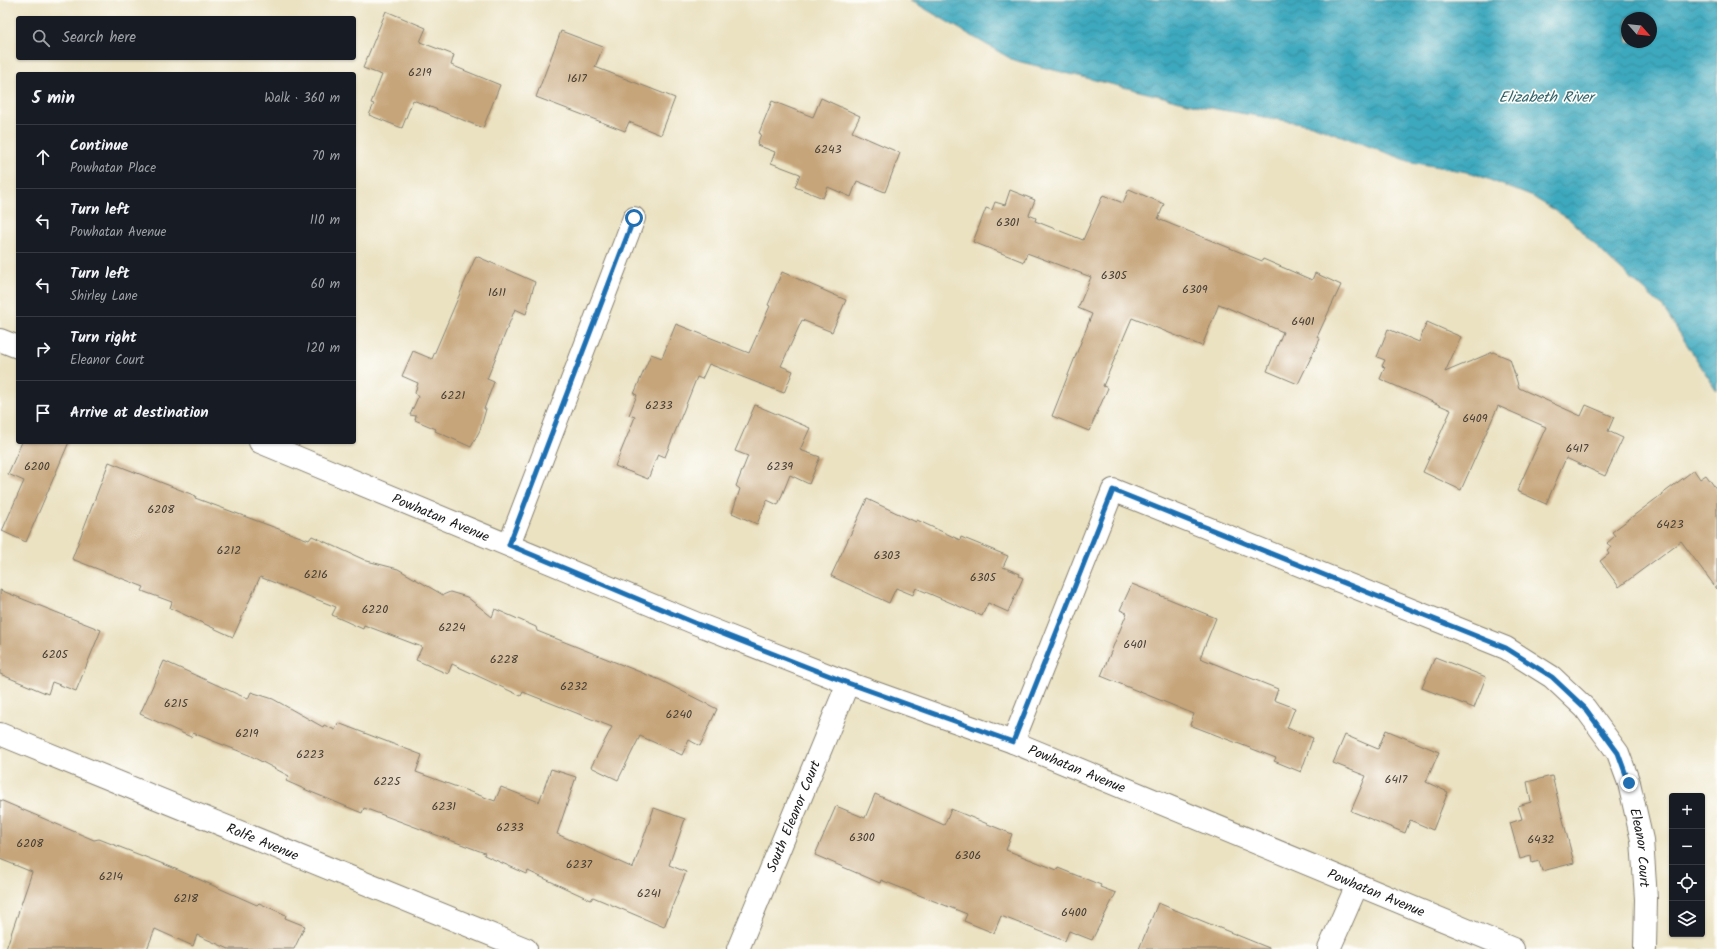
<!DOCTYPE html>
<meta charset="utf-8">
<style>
:root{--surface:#171b24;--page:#20242c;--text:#f1f3f6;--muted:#9ea1a6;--line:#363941}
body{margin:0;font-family:Kalam,sans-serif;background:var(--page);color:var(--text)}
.controls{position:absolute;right:12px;bottom:12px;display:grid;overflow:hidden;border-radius:4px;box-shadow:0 1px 3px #0004}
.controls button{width:36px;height:36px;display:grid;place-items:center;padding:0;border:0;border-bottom:1px solid var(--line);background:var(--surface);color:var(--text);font:20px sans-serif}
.compass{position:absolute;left:1621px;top:12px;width:36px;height:36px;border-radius:50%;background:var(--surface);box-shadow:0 1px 3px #0004;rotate:117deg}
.stop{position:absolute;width:12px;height:12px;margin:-9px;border:3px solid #1f6fb2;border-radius:50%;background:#fff}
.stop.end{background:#1f6fb2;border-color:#fff;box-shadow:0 1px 4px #0008}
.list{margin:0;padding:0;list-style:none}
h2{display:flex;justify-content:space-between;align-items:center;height:52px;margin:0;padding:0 16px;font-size:17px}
h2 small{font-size:13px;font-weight:400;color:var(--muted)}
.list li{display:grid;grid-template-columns:26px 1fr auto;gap:12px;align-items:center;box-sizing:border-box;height:64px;padding:0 16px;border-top:1px solid var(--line)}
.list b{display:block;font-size:15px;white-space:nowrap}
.list p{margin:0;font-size:13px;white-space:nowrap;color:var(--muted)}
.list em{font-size:13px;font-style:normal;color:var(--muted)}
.icon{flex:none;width:22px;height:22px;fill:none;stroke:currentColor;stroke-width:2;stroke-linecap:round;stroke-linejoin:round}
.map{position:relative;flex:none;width:1717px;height:949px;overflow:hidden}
.search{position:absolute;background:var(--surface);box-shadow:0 1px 3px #0004;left:16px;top:16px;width:340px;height:44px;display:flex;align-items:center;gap:10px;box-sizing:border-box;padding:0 14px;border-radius:4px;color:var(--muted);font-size:15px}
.panel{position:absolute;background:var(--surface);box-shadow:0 1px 3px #0004;left:16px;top:72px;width:340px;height:372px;border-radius:4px}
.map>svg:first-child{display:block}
.water{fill:url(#water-waves);stroke:#2d626d;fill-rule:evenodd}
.building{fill:#c6a57a}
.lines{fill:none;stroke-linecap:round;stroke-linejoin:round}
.minor-casing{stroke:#847f6f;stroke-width:24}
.minor{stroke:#fff;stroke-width:22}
.route{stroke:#1f6fb2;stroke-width:5}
.labels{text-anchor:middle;stroke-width:3.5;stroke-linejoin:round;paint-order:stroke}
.number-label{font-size:12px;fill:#463e34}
.street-label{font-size:14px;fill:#1c1c1c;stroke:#fdfcf7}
.water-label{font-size:15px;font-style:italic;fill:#2d626d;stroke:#fdfcf7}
</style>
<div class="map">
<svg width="1717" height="949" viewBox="0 0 1717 949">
<defs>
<pattern id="water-waves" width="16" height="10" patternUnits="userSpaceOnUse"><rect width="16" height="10" fill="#3ea9be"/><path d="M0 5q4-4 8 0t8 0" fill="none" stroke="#33899a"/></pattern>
</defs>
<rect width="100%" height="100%" fill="#fdfcf7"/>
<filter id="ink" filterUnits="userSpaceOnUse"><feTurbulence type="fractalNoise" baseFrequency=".025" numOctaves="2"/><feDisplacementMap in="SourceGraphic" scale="8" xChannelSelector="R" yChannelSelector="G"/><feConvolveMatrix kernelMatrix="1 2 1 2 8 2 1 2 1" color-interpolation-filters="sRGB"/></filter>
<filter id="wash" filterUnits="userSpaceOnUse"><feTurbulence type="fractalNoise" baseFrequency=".012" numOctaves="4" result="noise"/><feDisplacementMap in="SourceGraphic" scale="16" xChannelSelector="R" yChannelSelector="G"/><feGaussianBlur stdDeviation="0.9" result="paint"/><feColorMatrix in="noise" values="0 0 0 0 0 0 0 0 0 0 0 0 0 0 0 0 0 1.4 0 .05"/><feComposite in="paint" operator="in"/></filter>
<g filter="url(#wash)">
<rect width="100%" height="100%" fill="#ebe2c2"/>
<path class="water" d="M910 0H1717V391L1662 306 1609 259 1569 219 1533 197 1472 173 1411 162 1312 125 1204 107 1013 60ZM1627 18H1651V42H1627Z"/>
<g id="blocks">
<g class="building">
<polygon points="386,11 426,28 420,42 454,55 451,65 500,85 483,128 413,100 402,128 369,115 374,104 371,103 382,75 363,68"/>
<polygon points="561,31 603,47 595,67 675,98 661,135 629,122 625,131 536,97"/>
<polygon points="821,98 860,116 852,132 900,153 885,192 857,181 851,197 828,187 823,198 795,187 800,174 771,163 775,152 757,145 761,134 759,133 772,101 813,117"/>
<polygon points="1129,189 1164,204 1158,219 1262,261 1263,259 1312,280 1315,273 1341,285 1317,337 1320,339 1298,384 1267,371 1283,332 1219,304 1202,346 1132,318 1103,386 1108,388 1089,431 1052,416 1092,314 1078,308 1091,277 1027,253 1024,262 973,242 986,208 992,210 995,202 1005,205 1010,190 1035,200 1029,215 1036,218 1035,221 1083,240 1103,195 1123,203"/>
<polygon points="476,256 535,282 526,314 515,309 487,379 494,382 484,409 486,409 480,430 471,447 435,431 436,429 415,420 416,416 410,415 418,397 415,393 418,383 402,376 413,351 432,359"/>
<polygon points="782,272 846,300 832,332 802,320 781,366 793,371 784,393 709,364 702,379 697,377 665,457 658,454 648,479 615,466 635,417 629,415 637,395 634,394 651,354 662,358 676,324 749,353 770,306 768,305"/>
<polygon points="1427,322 1461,337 1445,372 1493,352 1510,359 1519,388 1581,416 1586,405 1614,417 1608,431 1623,438 1605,476 1566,458 1546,504 1517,491 1546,427 1498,406 1461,490 1423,472 1451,410 1380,379 1385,367 1382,366 1385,360 1377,357 1388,329 1419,342"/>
<polygon points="755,405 810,428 800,450 820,457 809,484 790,475 778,505 767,500 757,524 732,513 740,489 736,486 748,456 735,451"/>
<polygon points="22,442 69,442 26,542 2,531 24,481 8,474"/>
<polygon points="109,462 196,496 195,498 295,535 309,540 312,536 367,561 398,569 443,595 450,592 467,597 492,617 495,609 536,627 537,631 660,680 717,709 700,746 689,740 682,755 640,736 618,780 591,767 612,727 523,692 521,696 452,664 448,674 416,660 422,647 364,625 363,629 332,615 336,607 260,577 233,637 170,608 172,602 142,591 144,587 72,559"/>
<polygon points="1694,470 1700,479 1706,475 1717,490 1717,589 1681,541 1619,587 1600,561 1609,554 1607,551 1611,548 1607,543 1615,536 1612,532"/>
<polygon points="867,499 916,522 917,520 960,540 961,537 1008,556 1003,567 1020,574 1019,576 1023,578 1008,612 988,603 982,616 916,588 913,595 896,588 889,603 831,576"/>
<polygon points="1132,584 1216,618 1200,658 1278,689 1274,700 1295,708 1287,728 1313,738 1301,772 1274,761 1276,758 1190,725 1194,714 1101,676 1127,613 1120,610"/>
<polygon points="0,590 101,630 76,691 52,682 48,694 0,674"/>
<polygon points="1435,657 1486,677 1474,708 1422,688"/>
<polygon points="164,661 248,699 251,692 273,699 323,727 324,725 335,730 338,723 422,755 416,772 495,801 501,787 539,802 551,769 576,777 557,834 633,868 654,808 685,819 669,865 686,872 664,927 593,897 591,900 528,871 527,874 484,855 485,853 364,808 362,813 311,792 286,781 289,776 249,755 193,733 191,737 140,714"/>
<polygon points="1386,730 1439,752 1426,782 1448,792 1433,830 1410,820 1405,833 1351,811 1366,776 1333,763 1345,735 1378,749"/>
<polygon points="1552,776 1574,863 1542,871 1539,861 1532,863 1531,856 1520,859 1510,823 1522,819 1518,806 1531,802 1527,782"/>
<polygon points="875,794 944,825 951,809 1012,834 1006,850 1057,870 1058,868 1078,876 1101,885 1100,887 1116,893 1092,940 1069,931 1065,941 1001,916 994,933 964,921 967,914 881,880 880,883 815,855 836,806 865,818"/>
<polygon points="0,800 94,840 99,839 171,867 257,905 259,903 286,915 285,918 305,926 294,949 229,949 197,935 193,946 155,929 147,949 6,949 32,872 0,859"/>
<polygon points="1158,903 1269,948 1269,949 1139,949"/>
</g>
</g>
</g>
<g filter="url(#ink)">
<use href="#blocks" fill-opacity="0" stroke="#847f6f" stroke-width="1"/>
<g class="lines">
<g class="minor-casing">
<g id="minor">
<polyline points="0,340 18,347"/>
<path id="s1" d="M260 442 695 623 848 683 1013 742 1513 949"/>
<polyline points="509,545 634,218"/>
<path id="s2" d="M0 734 526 949"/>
<path id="s3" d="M1013 742 1113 490 1506 648 1552 677 1585 708 1618 753 1629 783 1642 840 1646 899 1645 949"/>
<path id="s4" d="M738 949 848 683"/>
<polyline points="1329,949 1357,885"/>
</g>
</g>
<use href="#minor" class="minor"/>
</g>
</g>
<g class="lines" filter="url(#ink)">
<polyline class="route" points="634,218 509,545 695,623 848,683 1013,742 1113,490 1506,648 1552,677 1585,708 1618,753 1629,783"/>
</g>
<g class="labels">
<g class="number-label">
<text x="420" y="76">6219</text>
<text x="577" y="82">1617</text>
<text x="828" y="153">6243</text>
<text x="1008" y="226">6301</text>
<text x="1114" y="279">6305</text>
<text x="1195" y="293">6309</text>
<text x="497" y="296">1611</text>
<text x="1303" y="325">6401</text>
<text x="453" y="399">6221</text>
<text x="659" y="409">6233</text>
<text x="1475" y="422">6409</text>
<text x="1577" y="452">6417</text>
<text x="37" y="470">6200</text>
<text x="780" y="470">6239</text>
<text x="161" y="513">6208</text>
<text x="1670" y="528">6423</text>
<text x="229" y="554">6212</text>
<text x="887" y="559">6303</text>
<text x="316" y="578">6216</text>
<text x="983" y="581">6305</text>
<text x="375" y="613">6220</text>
<text x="452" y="631">6224</text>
<text x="1135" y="648">6401</text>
<text x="55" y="658">6205</text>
<text x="504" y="663">6228</text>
<text x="574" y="690">6232</text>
<text x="176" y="707">6215</text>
<text x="679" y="718">6240</text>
<text x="247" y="737">6219</text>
<text x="310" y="758">6223</text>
<text x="1396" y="783">6417</text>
<text x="387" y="785">6225</text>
<text x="444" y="810">6231</text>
<text x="510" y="831">6233</text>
<text x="862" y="841">6300</text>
<text x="1541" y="843">6432</text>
<text x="30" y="847">6208</text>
<text x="968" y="859">6306</text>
<text x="579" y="868">6237</text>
<text x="111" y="880">6214</text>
<text x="649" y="897">6241</text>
<text x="186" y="902">6218</text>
<text x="1074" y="916">6400</text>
</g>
<g class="street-label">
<text dy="5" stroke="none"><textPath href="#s1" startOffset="196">Powhatan Avenue</textPath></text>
<text dy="5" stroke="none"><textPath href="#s1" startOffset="880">Powhatan Avenue</textPath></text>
<text dy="5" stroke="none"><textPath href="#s4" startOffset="144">South Eleanor Court</textPath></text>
<text dy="5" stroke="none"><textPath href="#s2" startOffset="284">Rolfe Avenue</textPath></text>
<text dy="5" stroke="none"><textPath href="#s3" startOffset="948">Eleanor Court</textPath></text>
<text dy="5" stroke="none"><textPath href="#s1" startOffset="1204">Powhatan Avenue</textPath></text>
</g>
<g class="water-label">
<text x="1546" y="102">Elizabeth River</text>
</g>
</g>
</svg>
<div class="controls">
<button>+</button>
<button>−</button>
<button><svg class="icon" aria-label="locate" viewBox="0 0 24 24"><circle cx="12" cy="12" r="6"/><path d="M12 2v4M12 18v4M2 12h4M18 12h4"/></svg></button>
<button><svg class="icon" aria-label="layers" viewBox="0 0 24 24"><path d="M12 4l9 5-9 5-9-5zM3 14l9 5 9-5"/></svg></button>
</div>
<svg class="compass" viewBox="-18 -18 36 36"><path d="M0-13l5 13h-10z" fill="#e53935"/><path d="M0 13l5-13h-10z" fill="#9ea1a6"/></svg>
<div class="stop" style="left:634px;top:218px"></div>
<div class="stop end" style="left:1629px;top:783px"></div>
<div class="search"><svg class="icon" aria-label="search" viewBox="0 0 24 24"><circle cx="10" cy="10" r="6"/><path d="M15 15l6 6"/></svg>Search here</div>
<section class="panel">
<h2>5 min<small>Walk · 360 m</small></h2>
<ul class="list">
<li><svg class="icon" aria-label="ahead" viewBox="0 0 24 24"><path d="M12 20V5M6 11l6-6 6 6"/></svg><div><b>Continue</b><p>Powhatan Place</p></div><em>70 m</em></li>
<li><svg class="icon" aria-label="left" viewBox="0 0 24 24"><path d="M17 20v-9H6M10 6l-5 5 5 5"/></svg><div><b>Turn left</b><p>Powhatan Avenue</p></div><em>110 m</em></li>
<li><svg class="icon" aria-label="left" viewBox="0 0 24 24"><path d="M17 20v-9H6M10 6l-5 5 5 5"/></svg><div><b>Turn left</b><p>Shirley Lane</p></div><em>60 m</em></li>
<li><svg class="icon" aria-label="right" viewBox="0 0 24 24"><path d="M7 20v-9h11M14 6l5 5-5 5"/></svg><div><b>Turn right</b><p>Eleanor Court</p></div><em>120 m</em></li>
<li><svg class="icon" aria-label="arrive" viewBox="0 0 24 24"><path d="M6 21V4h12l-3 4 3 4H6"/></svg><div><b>Arrive at destination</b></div></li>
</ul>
</section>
</div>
